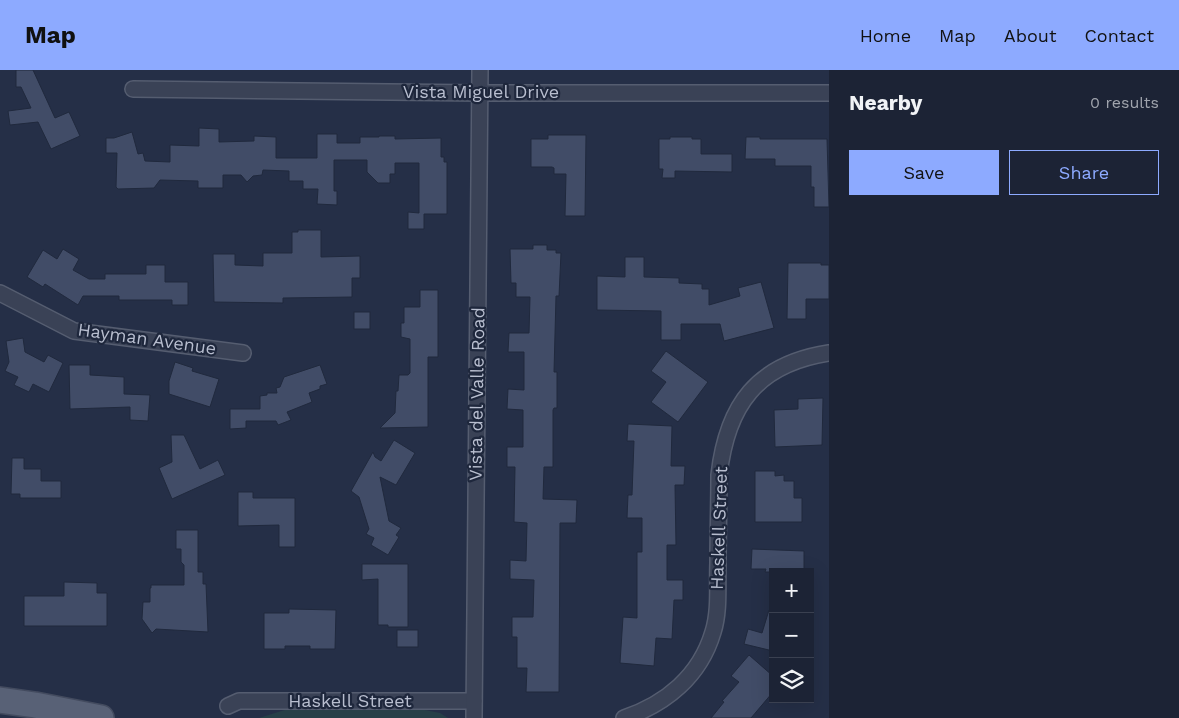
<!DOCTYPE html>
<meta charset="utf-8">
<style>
:root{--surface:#1c2335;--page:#252b3d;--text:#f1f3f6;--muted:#a0a4ad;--line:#3a4050;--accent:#8daaff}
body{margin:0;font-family:"Work Sans",sans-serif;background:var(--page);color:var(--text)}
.controls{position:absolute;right:15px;bottom:15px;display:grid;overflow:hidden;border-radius:0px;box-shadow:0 5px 20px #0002}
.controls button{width:45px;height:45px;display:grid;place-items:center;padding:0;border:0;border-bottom:1px solid var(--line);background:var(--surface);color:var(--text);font:25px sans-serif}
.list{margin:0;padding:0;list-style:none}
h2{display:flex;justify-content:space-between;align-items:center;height:65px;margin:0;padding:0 20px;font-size:21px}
h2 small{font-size:16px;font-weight:400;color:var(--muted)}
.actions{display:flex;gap:10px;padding:15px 20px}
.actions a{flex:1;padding:11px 0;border:1px solid var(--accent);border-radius:0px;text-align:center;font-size:18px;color:var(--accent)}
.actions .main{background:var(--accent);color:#111}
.icon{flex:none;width:28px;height:28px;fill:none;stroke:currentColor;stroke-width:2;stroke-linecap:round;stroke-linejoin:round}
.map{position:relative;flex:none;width:829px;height:648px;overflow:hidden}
header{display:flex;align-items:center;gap:30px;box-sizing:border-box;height:70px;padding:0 25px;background:var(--accent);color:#111}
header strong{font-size:24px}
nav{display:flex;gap:28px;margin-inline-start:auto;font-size:18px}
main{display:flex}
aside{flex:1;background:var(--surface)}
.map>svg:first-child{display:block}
.green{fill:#274048}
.building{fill:#414c67;stroke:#20293d}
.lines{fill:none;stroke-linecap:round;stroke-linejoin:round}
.street-casing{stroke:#555d70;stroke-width:18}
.primary-casing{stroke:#434b5f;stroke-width:28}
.street{stroke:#3a4256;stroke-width:15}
.primary{stroke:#586176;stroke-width:25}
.labels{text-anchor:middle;stroke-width:4.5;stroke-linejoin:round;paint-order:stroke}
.street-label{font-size:18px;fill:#b8becf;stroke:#1e273c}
</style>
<header>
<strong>Map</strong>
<nav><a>Home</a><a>Map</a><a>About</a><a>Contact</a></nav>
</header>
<main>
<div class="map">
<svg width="829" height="648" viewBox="0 0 829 648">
<rect width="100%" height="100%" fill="#252f47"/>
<polygon class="green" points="291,638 425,640 440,643 448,648 259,648"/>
<g class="building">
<polygon points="16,0 33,0 55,48 69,42 80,66 51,79 38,52 10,55 8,41 31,38 21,17 16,17"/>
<polygon points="199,58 219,59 219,72 254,71 254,66 276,67 276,88 317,88 317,64 337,64 337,73 360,73 360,67 379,67 379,66 395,66 395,69 441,68 441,87 444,87 444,92 447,92 447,144 424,144 424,159 408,159 408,142 419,143 419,93 395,93 395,104 390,104 390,113 378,113 367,102 367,90 334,90 334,121 337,121 337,135 317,134 318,119 303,119 303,111 289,111 289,101 263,100 262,105 253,106 247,112 241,105 223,105 223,118 198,118 198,111 160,110 154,118 118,119 116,117 117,83 106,83 106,68 114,68 132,62 138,84 143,83 145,91 170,92 170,75 199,76"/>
<polygon points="548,65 586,65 585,146 565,146 566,104 554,104 554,98 552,97 531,97 531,69 548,69"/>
<polygon points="670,67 692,67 692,69 701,69 701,84 732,84 732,102 675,101 675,108 662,108 663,99 659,99 659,69 670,69"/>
<polygon points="746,67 760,67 760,69 827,69 829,137 814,137 814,117 811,117 811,96 775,96 775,89 745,89"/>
<polygon points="298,160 321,160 321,187 360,186 360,208 352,208 352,227 283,228 283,233 214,232 213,184 235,184 235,195 263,196 263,183 292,183 292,162 298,162"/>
<polygon points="533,175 547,175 547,180 556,180 556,183 561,183 559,226 556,226 554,302 557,302 557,338 554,338 553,340 553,397 544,397 543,429 577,430 576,453 560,453 559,622 526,622 527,598 517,598 517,567 512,567 512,547 533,547 534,510 510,509 510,490 526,491 527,453 514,452 515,397 507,397 507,377 523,377 523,340 507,339 508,319 524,320 524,282 508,282 509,263 529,263 530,227 516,227 516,213 511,213 510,179 533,179"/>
<polygon points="63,179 79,189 73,200 89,209 105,209 105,204 146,204 146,195 165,195 165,212 188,212 188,235 172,235 172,230 119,230 119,226 83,226 78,235 45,214 43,217 27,207 43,180 57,189"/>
<polygon points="625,187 644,187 644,207 679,208 679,213 702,214 702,219 709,219 709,235 740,226 738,218 761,212 774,258 724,271 720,254 681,254 681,270 661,270 661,241 597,240 597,206 625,207"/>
<polygon points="788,193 821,193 821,195 829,195 829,229 806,229 806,249 787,249"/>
<polygon points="420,220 438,220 438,287 428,287 428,357 380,358 395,343 396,321 398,321 399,305 408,305 410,303 410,269 401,267 401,253 404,253 404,237 420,237"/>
<rect x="354" y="242" width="16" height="17"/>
<polygon points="23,268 25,282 44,292 48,285 63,293 49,322 33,314 29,322 14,315 18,307 5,301 9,292 6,271"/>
<polygon points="666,281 708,312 678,352 651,332 666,312 651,301"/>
<polygon points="175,292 193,298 192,301 219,309 210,337 169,324 169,311"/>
<polygon points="69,295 90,295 90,305 124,307 124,324 150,325 148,351 130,350 130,337 70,339"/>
<polygon points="320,295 327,314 320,316 320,319 309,323 312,332 287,342 291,350 278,355 276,351 246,351 246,358 230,359 230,339 260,339 260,326 267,325 267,323 277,323 276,318 280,317 284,307"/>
<polygon points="823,328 822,375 775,377 774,340 798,339 798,329"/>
<polygon points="628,354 672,356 671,396 685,396 684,415 675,415 676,475 667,475 667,510 683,510 683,530 674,530 672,569 656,568 654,596 620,593 623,547 637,548 637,482 642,482 642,448 627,448 628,425 632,425 634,371 627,371"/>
<polygon points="171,365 184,365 200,399 218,390 225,405 172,429 159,398 172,392"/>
<polygon points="394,370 415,383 396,415 380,407 389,451 401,458 396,465 399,467 388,485 371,475 374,468 366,464 369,459 359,427 351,421 373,382 375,387 381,391"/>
<polygon points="12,388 24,388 24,399 41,399 41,411 61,411 61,428 20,428 20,424 11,424"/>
<polygon points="755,401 775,401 775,406 784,405 784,411 794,411 794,428 802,428 802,452 755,452"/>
<polygon points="238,422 253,422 253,428 295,428 295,477 279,477 279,455 238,456"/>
<polygon points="176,460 198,460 198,502 203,502 203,514 206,514 208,562 156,559 152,563 142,549 143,532 150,532 150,518 151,518 151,515 184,515 184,495 181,492 181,479 176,479"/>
<polygon points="752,479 804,481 804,502 765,502 766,499 751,499"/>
<polygon points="362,494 408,494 408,557 388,557 388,555 378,555 378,509 362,510"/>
<polygon points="64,512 97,513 97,523 107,523 107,556 24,556 24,526 64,526"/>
<polygon points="289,539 336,540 335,579 310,579 310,576 285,576 285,579 264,579 264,543 289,543"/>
<polygon points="769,540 773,540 773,581 744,574 748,559 762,563"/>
<rect x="397" y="560" width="21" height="17"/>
<polygon points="749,585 773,606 773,622 751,648 711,648 724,632 722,631 739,612 731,606"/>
</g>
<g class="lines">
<g class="street-casing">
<g id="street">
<polyline points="133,19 480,23 829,23"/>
<polyline points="0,223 74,261 243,283"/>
<polyline points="228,636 239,631 474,631"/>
<polyline points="474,648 480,0"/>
<path d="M624 648C666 634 700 606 713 562 720 540 717 515 718 493 718 464 719 435 719 405 727 335 757 294 829 283"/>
</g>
</g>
<g class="primary-casing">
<polyline id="primary" points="0,630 35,635 101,648"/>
</g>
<use href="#street" class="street"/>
<use href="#primary" class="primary"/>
</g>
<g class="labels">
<g class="street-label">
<text x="481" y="28">Vista Miguel Drive</text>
<text transform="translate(147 269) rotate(8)" y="6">Hayman Avenue</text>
<text transform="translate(477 324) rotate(-89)" y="6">Vista del Valle Road</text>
<text transform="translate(719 458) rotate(-88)" y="6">Haskell Street</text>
<text x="350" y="637">Haskell Street</text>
</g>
</g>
</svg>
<div class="controls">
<button>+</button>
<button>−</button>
<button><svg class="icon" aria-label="layers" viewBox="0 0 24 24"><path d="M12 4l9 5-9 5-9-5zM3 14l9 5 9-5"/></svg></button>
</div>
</div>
<aside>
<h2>Nearby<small>0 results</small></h2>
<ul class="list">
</ul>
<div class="actions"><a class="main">Save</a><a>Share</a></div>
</aside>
</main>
